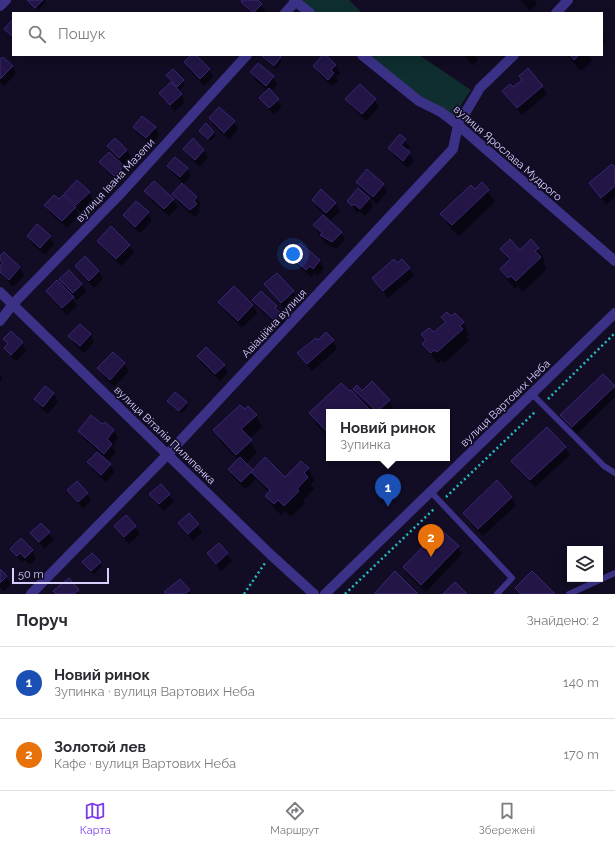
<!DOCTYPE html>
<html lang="uk">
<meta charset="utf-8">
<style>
:root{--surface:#fff;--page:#f2f2f3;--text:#2b2b33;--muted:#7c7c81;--line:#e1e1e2;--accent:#7c3aed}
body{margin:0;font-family:Raleway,sans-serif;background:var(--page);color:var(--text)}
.controls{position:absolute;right:12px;bottom:12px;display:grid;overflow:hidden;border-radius:0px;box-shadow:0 4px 16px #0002}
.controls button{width:36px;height:36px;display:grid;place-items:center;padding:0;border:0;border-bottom:1px solid var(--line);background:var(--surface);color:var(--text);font:20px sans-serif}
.scale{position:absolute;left:12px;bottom:10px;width:97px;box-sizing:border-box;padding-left:4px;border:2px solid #d8cfff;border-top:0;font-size:11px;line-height:14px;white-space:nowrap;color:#d8cfff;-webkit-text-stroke:3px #120c24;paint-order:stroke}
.you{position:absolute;left:293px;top:254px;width:14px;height:14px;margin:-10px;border:3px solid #fff;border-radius:50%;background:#1a73e8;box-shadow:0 0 0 6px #1a73e833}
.badge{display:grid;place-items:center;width:26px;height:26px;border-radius:50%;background:var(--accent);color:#fff;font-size:13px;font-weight:700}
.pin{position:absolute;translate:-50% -33px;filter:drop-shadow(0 1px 2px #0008)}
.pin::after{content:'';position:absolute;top:21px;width:14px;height:12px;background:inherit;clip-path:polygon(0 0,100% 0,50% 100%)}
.popup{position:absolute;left:326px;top:409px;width:124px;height:52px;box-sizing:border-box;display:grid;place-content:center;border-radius:0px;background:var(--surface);filter:drop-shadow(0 1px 3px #0005);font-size:13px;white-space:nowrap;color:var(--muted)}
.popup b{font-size:15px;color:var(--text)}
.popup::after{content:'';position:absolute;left:50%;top:100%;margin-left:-8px;border:8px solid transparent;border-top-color:var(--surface)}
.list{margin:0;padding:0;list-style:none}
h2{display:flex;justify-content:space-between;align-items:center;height:52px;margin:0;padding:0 16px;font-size:17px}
h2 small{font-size:13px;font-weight:400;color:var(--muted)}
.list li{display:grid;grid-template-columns:26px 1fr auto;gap:12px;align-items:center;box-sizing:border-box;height:72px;padding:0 16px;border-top:1px solid var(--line)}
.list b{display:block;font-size:15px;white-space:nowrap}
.list p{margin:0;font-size:13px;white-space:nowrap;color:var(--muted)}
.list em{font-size:13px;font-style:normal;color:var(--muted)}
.icon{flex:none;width:22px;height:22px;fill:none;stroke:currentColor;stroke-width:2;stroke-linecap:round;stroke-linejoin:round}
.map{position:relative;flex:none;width:615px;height:594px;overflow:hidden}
.search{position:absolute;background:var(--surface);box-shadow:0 4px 16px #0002;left:12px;right:12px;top:12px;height:44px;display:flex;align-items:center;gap:10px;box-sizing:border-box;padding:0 14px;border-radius:0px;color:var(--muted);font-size:15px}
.sheet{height:196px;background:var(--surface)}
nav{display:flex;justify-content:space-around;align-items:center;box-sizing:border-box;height:56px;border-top:1px solid var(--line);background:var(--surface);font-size:11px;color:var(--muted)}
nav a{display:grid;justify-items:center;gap:2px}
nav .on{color:var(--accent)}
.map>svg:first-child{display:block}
.green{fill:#0e2e2f}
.shadow{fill:#0007}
.building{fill:#231647;stroke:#3a2675}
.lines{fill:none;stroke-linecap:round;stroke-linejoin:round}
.path{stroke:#23c0bf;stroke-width:2.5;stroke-dasharray:2 3;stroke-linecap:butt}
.service{stroke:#3b3288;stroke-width:6}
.minor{stroke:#3b3288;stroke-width:10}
.tertiary{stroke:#3b3288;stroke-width:10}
.labels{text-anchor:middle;stroke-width:3.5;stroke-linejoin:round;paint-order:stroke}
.street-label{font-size:11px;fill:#d8cfff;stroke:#120c24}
</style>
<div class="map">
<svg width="615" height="594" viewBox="0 0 615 594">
<rect width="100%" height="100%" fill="#120c24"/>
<g class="green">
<polygon points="302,0 349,0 362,13 315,13"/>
<polygon points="367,55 419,55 471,90 462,103 458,118 421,97"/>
</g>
<g class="shadow">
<polygon points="28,0 44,0 46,2 38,10"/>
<polygon points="244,0 257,0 266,12 250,13 242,2"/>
<polygon points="520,0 535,0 537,4 530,11"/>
<polygon points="13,21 13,39 6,29"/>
<polygon points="602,36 605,42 602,45"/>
<polygon points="193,55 209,69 213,77 204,86 189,70 185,63"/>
<polygon points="264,55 277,55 282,61 276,69 265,60 263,56"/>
<polygon points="325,55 336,65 340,73 336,77 338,81 332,86 319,74 314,66"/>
<polygon points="463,55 478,55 476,57 478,60 473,65"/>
<polygon points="567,55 591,55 589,56 592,61 581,71"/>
<polygon points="0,60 12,66 16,74 4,86 0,82"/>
<polygon points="173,70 185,84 180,90 169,79"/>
<polygon points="251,72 273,77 277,84 271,92 282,107 274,115 260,98 268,91 255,80"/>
<polygon points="523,80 542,86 547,94 522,115 503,92 513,89"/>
<polygon points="360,85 375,100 379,107 366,121 351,106 347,99"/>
<polygon points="161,94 181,94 185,102 175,111"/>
<polygon points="210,118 234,122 238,129 229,140 214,126"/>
<polygon points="134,127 155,128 159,135 151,145 138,134"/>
<polygon points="200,131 214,132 216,136 210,141"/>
<polygon points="400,136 410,147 407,151 414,161 408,168 394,156 389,148"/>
<polygon points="115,139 127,150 131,158 124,165 113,154 108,147"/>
<polygon points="184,149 204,150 208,158 199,167 189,156"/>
<polygon points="100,162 123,167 127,175 119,183 105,169"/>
<polygon points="168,166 187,169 191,176 183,185 197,197 201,205 198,208 200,212 195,217 178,202 173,194 183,183 172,173"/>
<polygon points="615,169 615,197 606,205 590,183"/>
<polygon points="357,182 383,184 387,192 377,204 367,195 373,207 365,216 359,211 357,213 348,201 363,194"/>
<polygon points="482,183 495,202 459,236 448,225 442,214"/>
<polygon points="146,191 173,200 178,207 169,216 150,199"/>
<polygon points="89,192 93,200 81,212 74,206 79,215 67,228 50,213 45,205 59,201 71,203 66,194"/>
<polygon points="313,200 335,203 340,211 331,220 317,208"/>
<polygon points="136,202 148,213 152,221 140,233 128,222 124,215"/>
<polygon points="314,226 341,232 345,240 336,249 325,243"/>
<polygon points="28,236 50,237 54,244 45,255 32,244"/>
<polygon points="99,241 129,245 134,253 121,266 103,248"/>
<polygon points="530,241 538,249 545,260 543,262 547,269 523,292 518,286 515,289 508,281 501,269 509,262 501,249 520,251"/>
<polygon points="300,244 320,261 324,268 318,276 314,273 311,277 295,263 290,255"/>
<polygon points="4,253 20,268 24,276 13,287 0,272 0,268 3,265 0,257"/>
<polygon points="85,257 99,271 103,279 94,288 80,273 76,266"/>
<polygon points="397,264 409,268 414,276 388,298 373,278"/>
<polygon points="61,279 81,284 86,292 77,300 70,294 77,306 67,315 52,299 47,291 67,291"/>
<polygon points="266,284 293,292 297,299 285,310"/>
<polygon points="253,301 276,306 286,323 281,329 258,308"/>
<polygon points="219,302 253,305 257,313 242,328 224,310"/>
<polygon points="443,317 463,323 469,334 466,337 469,341 444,363 442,360 438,364 424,344 426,341 423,335 434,334 446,323"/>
<polygon points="90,334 94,342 84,353 74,344 70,336"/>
<polygon points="5,339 22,343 26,351 16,362 5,348 8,345"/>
<polygon points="333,341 337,349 312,371 299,354"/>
<polygon points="113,353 124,364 129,371 114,387 103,376 99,369"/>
<polygon points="198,356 224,366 228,373 220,381 202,364"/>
<polygon points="0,375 2,379 0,382"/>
<polygon points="614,387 615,397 577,434 562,415"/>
<polygon points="354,389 389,400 393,408 389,412 329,412 329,438 317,425 310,413 359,400"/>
<polygon points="54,394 58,401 48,414 40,407 35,399"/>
<polygon points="169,401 186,403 188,406 181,414"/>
<polygon points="256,415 262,427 249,439 257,452 246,464 252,470 285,478 308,469 315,480 311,484 314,489 303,500 305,503 291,517 285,511 281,515 273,507 266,496 269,493 256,479 246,489 233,477 229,469 238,460 221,442 215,430"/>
<polygon points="105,423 114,431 118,438 112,446 116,452 109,461 83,438 79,431 102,426"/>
<polygon points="565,447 570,455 535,487 517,468 513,461"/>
<polygon points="97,453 110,465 115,472 106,482 93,470 88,462"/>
<polygon points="68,490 87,494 91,501 83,509"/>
<polygon points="150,494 169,495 174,502 163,511"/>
<polygon points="511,497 516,505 483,536 468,520 464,513"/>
<polygon points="126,516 140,534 129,544 115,526"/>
<polygon points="179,523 198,525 202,532 193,541"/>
<polygon points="32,533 49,533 54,540 44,549"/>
<polygon points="219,544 232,561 221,571 208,554"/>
<polygon points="458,547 462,554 426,592 408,575 404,567"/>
<polygon points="12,549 32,551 36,558 30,565 25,560 22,562"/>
<polygon points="83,562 100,563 102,566 94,574"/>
<polygon points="0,570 11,584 4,591 0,587"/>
<polygon points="189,590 191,594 166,594"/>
<polygon points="78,591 80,594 56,594"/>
</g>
<g class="building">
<polygon points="27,0 43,0 35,8"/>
<polygon points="242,0 258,0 262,4 253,13 241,2"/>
<polygon points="13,19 13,37 4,29"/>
<polygon points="191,55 196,55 210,69 200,79 184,62"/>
<polygon points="263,55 278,55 281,57 274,66 262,56"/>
<polygon points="323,55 326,55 336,65 331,70 334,73 328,80 313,66"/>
<polygon points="570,55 579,55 574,60"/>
<polygon points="3,57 13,66 0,79 0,59"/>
<polygon points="258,63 274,76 266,86 250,72"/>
<polygon points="528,68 543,86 517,108 502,91 510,84 513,87 522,80 519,76"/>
<polygon points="173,69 184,80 177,87 166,75"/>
<polygon points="171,82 182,94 170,105 159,93"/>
<polygon points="360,84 376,99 362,114 345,99"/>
<polygon points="269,88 279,99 269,108 259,98"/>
<polygon points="219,107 235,121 224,133 209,118"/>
<polygon points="142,116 156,127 146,138 133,127"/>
<polygon points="206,123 214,132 208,139 199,131"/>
<polygon points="400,134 406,139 401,145 410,152 403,161 388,148"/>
<polygon points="115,138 127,150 119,158 107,146"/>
<polygon points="193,138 204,150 195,160 183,149"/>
<polygon points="109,152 124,166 114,176 99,162"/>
<polygon points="175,157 188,168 180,177 167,166"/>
<polygon points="612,164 615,167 615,186 601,198 589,183"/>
<polygon points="367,169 384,184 373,197 356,182"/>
<polygon points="77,180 90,192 76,205 64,194"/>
<polygon points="154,181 174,199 164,209 144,191"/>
<polygon points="482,182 489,190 452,225 440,214 471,185 475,189"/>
<polygon points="182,183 197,197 194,201 197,204 190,210 172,194"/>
<polygon points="358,188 370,198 360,209 354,204 352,206 347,201"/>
<polygon points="321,189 336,203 326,213 312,200"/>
<polygon points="54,195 59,199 63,195 76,207 62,221 44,205"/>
<polygon points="136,201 149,212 135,227 123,215"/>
<polygon points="323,215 342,232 332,242 320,235 322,233 313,225"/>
<polygon points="37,224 51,236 40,248 27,236"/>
<polygon points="111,226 130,245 116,259 97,241"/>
<polygon points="510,239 520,250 531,239 539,248 535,251 541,257 516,281 511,276 508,278 500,269 510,259 500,249"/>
<polygon points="300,243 320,260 313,269 310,266 306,270 289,255"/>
<polygon points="4,252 20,267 9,280 0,272 0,266 3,263 0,260 0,256"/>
<polygon points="85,256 99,271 89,281 75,266"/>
<polygon points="394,259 397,263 402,259 410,268 383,291 372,278"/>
<polygon points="69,270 82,284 73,293 59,279"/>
<polygon points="277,273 294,291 281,303 264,284"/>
<polygon points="57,280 74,297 62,308 46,291"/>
<polygon points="234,286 253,305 238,321 218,302"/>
<polygon points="261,291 277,306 275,308 283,315 276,322 252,300"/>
<polygon points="447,312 451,316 455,313 464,322 460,326 463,329 437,352 434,350 431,353 422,344 426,340 421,334 429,328 434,332 446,322 441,317"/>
<polygon points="80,324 91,334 80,346 68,336"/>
<polygon points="11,331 23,342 11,355 4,348 8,343 3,339"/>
<polygon points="326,332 334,340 307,364 297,353 316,338 318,340"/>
<polygon points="206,347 225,365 215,374 197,356"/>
<polygon points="113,352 125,363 110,380 97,368"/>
<polygon points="603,374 615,386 572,427 560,415"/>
<polygon points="372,381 390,400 377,412 353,389 357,385 362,391"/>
<polygon points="341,383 350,391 351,390 372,412 329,412 329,434 309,413"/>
<polygon points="45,386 54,393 43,407 34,399"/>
<polygon points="175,392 187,402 179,411 167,401"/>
<polygon points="240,405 245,409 248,406 257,415 241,429 252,440 236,455 213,430"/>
<polygon points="91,415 102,424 105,422 114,430 107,439 112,444 104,454 78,431"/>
<polygon points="547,427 566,447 530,480 511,461"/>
<polygon points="97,452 111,464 101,475 87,462"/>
<polygon points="240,457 253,470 241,482 228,469"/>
<polygon points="265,457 285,477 301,461 309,468 304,473 308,477 297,489 299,491 284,506 278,500 274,504 265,496 270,490 251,472"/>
<polygon points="497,480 512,497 478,529 463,513"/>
<polygon points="77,481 88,493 78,502 67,490"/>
<polygon points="161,484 170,494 159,504 149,494"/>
<polygon points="189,513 199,524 188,534 178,523"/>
<polygon points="126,515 136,526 124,537 114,526"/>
<polygon points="41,523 50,532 39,542 30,533"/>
<polygon points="440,529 459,546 421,585 403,567"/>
<polygon points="21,538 33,550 25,558 20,553 17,556 10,549"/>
<polygon points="219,543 228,553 216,564 207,553"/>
<polygon points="92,553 101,562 91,571 82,562"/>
<polygon points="0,569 7,576 0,583"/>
<polygon points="395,571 418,594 374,594"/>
<polygon points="532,571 555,594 521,594 515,588"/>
<polygon points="69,578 79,590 74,594 56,594 53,591"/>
<polygon points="180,579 190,590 185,594 166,594 164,592"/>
<polygon points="455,582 467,594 443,594"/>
</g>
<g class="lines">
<g class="path">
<polyline points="548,399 615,333"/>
<polyline points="446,497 536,411"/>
<polyline points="244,594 265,563"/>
<polyline points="345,594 435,508"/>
</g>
<g class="service">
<polyline points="532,394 604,466 615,473"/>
<polyline points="431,492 512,578 497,594"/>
<polyline points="569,594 615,573"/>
</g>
<g class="minor">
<polyline points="294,0 310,13"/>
<polyline points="0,6 6,0"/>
<polyline points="285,13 297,0"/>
<polyline points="556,13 568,0"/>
<polyline points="362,55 419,101 441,112 458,125 615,261"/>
<polyline points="0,321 13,304 123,191 247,55"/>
<polyline points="31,594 168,454 453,149 458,125 480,88 514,55"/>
</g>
<g class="tertiary">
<polyline points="0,292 271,555 314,594"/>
<polyline points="325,594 615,313"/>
</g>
</g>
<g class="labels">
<g class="street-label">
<text transform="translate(508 153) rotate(41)" y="4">вулиця Ярослава Мудрого</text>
<text transform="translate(115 180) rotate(-47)" y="4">вулиця Івана Мазепи</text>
<text transform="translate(274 323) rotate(-47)" y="4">Авіаційна вулиця</text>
<text transform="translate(505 403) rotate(-44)" y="4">вулиця Вартових Неба</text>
<text transform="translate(165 435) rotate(44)" y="4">вулиця Віталія Пилипенка</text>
</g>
</g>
</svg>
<div class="controls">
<button><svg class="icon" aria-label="layers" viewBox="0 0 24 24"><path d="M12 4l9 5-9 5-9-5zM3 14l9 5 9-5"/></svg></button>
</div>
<div class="scale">50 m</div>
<div class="you"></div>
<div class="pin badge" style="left:388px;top:507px;background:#1a4fb4">1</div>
<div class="popup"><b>Новий ринок</b>Зупинка</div>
<div class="pin badge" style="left:431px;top:557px;background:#e8710a">2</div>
<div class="search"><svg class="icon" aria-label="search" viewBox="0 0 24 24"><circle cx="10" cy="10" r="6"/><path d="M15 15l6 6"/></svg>Пошук</div>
</div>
<section class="sheet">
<h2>Поруч<small>Знайдено: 2</small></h2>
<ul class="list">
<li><span class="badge" style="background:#1a4fb4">1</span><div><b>Новий ринок</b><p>Зупинка · вулиця Вартових Неба</p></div><em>140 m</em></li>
<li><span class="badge" style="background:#e8710a">2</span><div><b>Золотой лев</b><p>Кафе · вулиця Вартових Неба</p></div><em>170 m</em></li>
</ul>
</section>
<nav>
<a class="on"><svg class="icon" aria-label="map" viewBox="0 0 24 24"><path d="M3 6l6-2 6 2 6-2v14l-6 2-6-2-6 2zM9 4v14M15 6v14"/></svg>Карта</a>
<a><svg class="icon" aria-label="directions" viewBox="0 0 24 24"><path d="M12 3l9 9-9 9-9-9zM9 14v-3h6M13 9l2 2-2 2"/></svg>Маршрут</a>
<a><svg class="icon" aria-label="saved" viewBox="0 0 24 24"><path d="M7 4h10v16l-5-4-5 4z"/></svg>Збережені</a>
</nav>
